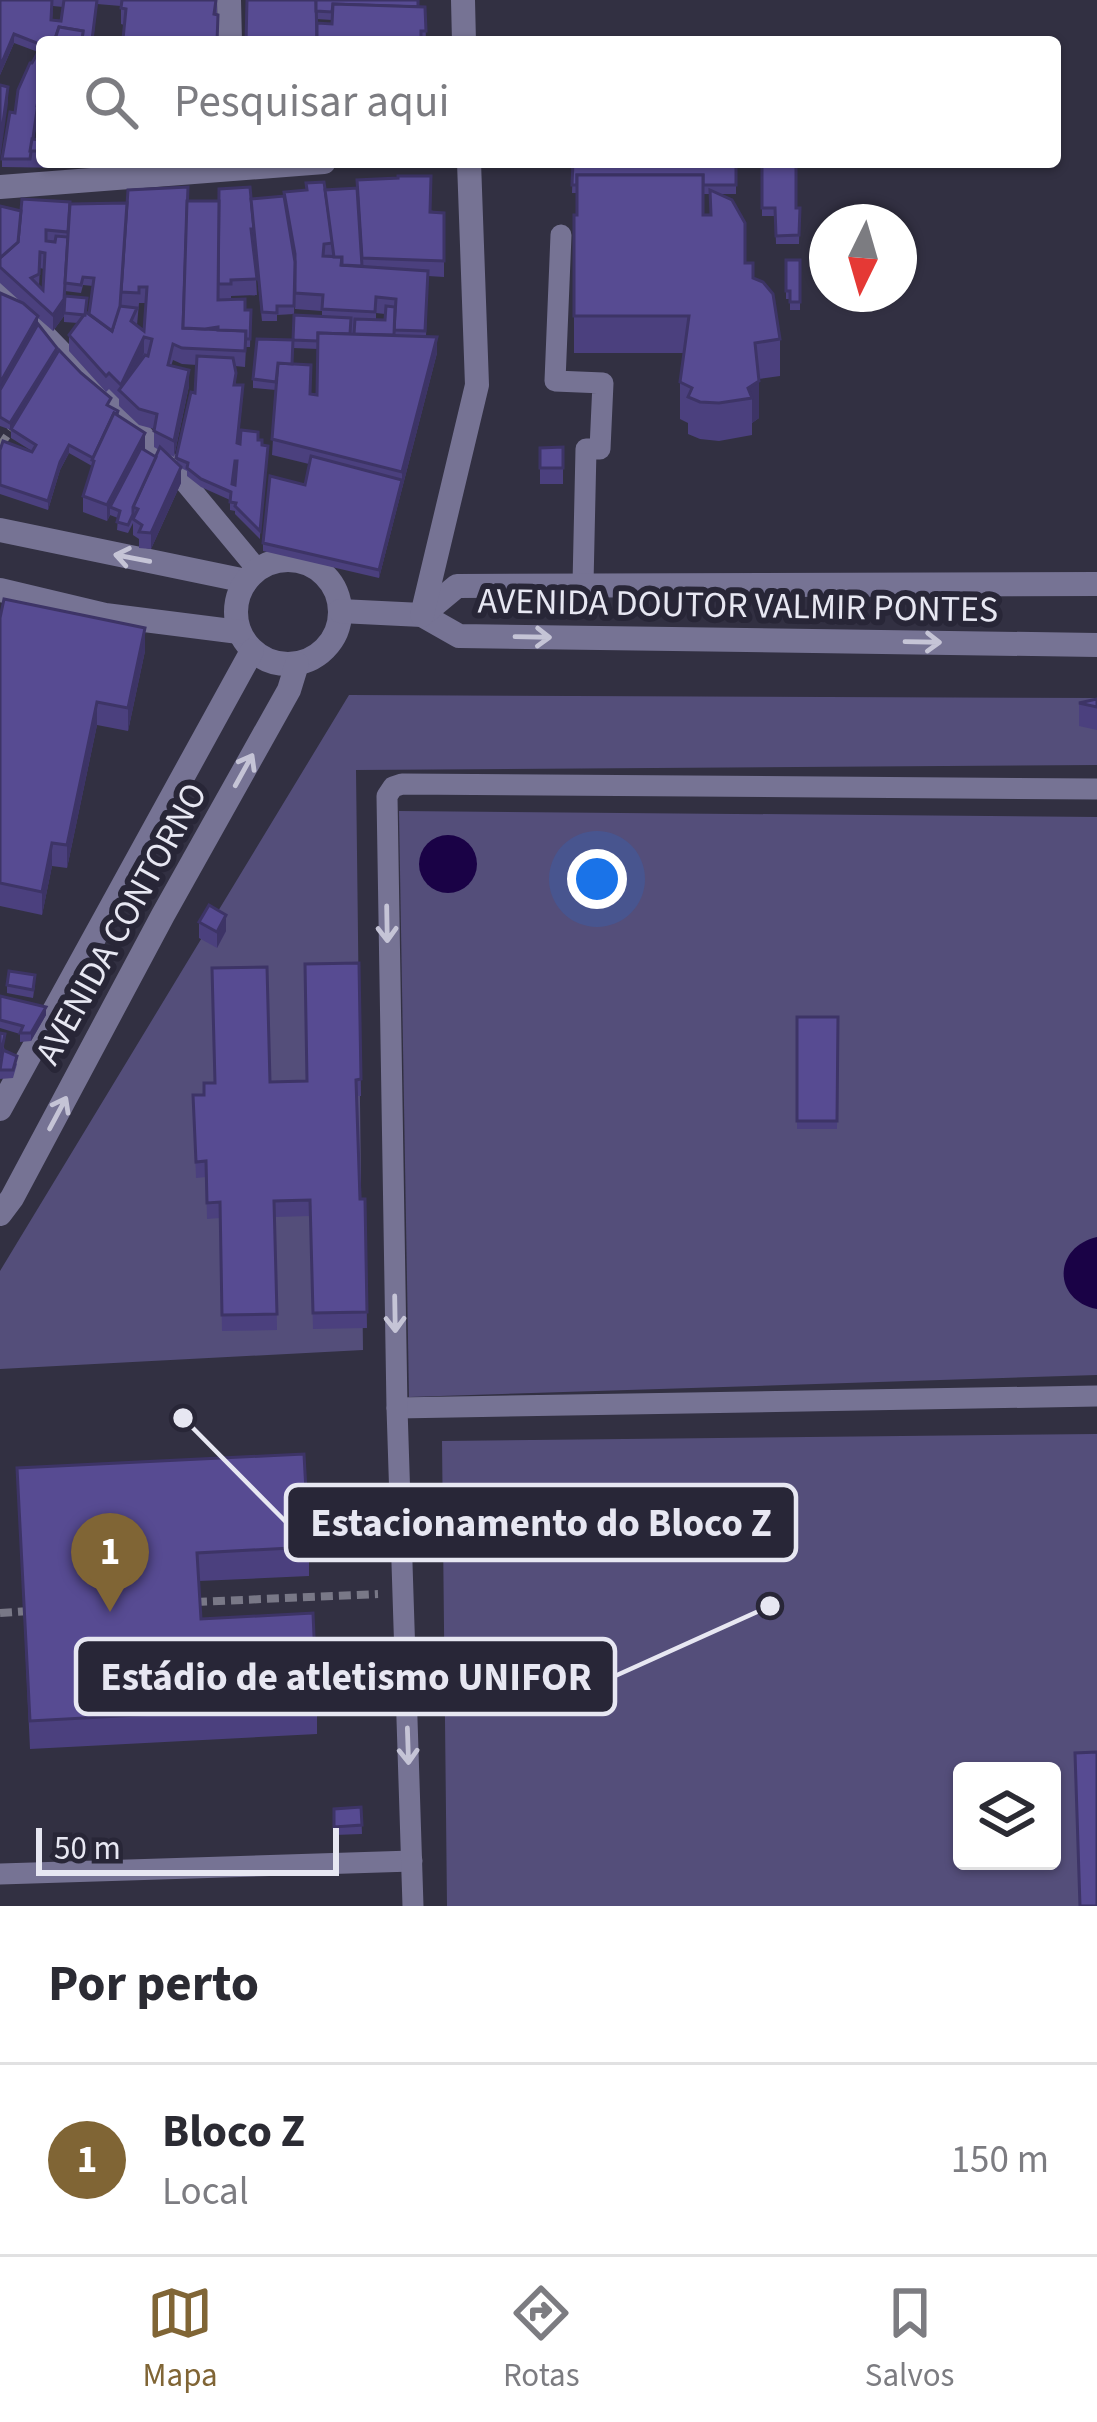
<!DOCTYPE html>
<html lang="pt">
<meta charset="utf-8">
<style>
:root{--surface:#fff;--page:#f7f7f7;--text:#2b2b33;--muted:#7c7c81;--line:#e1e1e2;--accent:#806535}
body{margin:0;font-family:"Source Sans 3",sans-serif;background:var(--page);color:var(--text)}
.controls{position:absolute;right:36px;bottom:36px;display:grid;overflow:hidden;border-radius:12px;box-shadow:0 3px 9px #0004}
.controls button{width:108px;height:108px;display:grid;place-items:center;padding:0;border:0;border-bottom:3px solid var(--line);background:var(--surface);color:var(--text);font:60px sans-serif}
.compass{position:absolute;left:809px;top:204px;width:108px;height:108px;border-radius:50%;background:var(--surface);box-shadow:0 3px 9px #0004;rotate:185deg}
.scale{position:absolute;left:36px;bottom:30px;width:303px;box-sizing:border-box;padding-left:12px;border:6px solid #e7e7f2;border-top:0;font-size:33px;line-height:42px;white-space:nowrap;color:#e7e7f2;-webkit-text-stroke:9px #282637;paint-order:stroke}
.you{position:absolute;left:597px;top:879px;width:42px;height:42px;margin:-30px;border:9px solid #fff;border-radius:50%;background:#1a73e8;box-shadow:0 0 0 18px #1a73e833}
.badge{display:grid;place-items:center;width:78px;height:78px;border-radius:50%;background:var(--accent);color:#fff;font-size:39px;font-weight:700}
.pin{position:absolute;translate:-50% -99px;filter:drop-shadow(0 3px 6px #0008)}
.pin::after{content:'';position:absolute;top:63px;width:42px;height:36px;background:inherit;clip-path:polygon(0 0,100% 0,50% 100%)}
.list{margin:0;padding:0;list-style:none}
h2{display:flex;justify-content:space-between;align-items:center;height:156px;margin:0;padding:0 48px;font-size:51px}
h2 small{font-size:39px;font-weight:400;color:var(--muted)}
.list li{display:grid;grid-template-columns:78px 1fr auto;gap:36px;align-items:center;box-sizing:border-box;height:192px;padding:0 48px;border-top:3px solid var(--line)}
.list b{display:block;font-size:45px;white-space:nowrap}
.list p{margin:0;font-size:39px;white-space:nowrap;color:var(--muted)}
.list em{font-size:39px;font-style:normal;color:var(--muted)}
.icon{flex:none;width:66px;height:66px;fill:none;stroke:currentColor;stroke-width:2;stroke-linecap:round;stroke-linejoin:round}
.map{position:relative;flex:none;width:1097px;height:1906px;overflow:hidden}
.search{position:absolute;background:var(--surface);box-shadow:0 3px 9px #0004;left:36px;right:36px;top:36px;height:132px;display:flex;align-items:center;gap:30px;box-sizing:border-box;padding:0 42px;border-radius:12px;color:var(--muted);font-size:45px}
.sheet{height:348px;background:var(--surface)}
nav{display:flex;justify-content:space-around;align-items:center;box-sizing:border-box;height:168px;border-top:3px solid var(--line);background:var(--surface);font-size:33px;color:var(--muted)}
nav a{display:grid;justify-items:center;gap:6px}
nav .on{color:var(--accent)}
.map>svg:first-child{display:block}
.green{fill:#544e7a;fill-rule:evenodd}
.water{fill:#1a0246}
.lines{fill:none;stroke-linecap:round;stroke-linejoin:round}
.path{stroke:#797887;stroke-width:8;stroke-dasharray:12 6;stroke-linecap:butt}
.service{stroke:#767394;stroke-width:21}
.minor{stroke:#767394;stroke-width:24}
.tertiary{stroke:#767394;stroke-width:24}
.wall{fill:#4b407e;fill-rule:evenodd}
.shaded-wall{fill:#3d3466}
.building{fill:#574b92;stroke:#3d3466;stroke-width:3;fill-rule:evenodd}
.oneway{stroke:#c5c4d6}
.labels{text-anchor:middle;stroke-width:12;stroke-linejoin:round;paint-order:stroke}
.street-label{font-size:36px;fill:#e7e7f2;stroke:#282637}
.leader{fill:none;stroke:#e7e7f2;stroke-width:4.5}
.callout-dot{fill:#e7e7f2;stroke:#282637;stroke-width:4.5}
.callout{fill:#282637;stroke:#e7e7f2;stroke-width:4.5}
.callout-label{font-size:39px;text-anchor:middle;font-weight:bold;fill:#e7e7f2}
</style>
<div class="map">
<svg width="1097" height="1906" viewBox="0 0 1097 1906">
<rect width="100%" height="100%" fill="#323042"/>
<g class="green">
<polygon points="349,695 1097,698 1097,765 356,770 363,1350 0,1369 0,1271"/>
<polygon points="399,811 1097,817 1097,1375 409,1397"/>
<path d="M1097 1434V1906H447L442 1441ZM962 1771H1052V1861H962Z"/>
</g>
<g class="water">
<circle cx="448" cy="864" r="29"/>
<path d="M1097 1237V1309C1052 1300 1053 1247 1097 1237Z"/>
</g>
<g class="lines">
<g class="path">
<polyline points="0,446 15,424"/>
<polyline points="195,1602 378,1594"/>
<polyline points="0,1613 30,1611"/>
</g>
<g class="service">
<polyline points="561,235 555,381 603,383 600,449 586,449 583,584"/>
<polyline points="0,288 164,457 257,569"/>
<polyline points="397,1408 1097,1396"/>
<polyline points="0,1874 412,1861"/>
<polyline points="413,1906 397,1408 387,796 393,787 402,784 1097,789"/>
</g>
<polyline class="minor" points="229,0 230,42"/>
<g class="tertiary">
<polyline points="463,0 464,42"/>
<polyline points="0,187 324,162"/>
<polyline points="0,530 246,581"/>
<circle cx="288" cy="612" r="52"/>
<polyline points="0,590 105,615 239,632"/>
<polyline points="340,611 422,615 459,636 1097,645"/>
<polyline points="422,615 457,586 1097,584"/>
<polyline points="422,615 477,385 469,162"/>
<polyline points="0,1109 252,651"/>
<polyline points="0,1214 12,1198 163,915 289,690 297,664"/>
</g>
</g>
<g class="wall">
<path d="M0 0H217V42H123L124 25 121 24V6L97 4 93 42H42V123L37 121 34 139 41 140 42 130V162H140V164L70 163 69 168 2 167V159L15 113 32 63 38 52 14 43 0 75ZM53 6 63 7 61 21 52 20Z"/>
<polygon points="247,0 425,7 426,42 317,42 332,24 332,20 316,19"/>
<path d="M573 162H736V194H717L745 263 780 339V376L759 379V418L752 423V435L719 441 700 439 688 434V423L680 419V382L684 353H574V215H577V193H572ZM703 194H710V215H703Z"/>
<polygon points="762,162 796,208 800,208 799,244 776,244 775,216 762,216"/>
<path d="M325 190 444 213V277L428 276 426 336 437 353 379 578 263 551V543L305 485 309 464 272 455 276 390 253 388V379L292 364 311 394 317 395 318 349 293 348 294 315 322 317V311L295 309V293L294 314 277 315V321H262L254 245 257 295 231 296V299L245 310H251L250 347H246L245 367 235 366 236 385 243 394 238 443 262 440 260 539 235 514V511L230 510V500L201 487 187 476V471L181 468V483L151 549 139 548V539L133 535V523L128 533 117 530 118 518 110 515 107 521 83 512V496L92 466 69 453 60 470 48 510 0 494V450L32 451 11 438V430L0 426V293L20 301 0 283V206L21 211H70L188 201 251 199ZM40 268 44 269 43 290 39 286ZM83 285 93 286 89 314 65 296V291L81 293ZM139 303H146L144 331 137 325ZM64 312V322L78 323 69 335V351L106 392 109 389 119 399V406L139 425 154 429V447L159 450 156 457 145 450 118 415 81 373 57 354 38 324V318L53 331 64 316ZM376 313 385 314V320H376ZM173 360 182 364 197 365 195 393 176 462 166 453 174 457 189 386 171 366Z"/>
<polygon points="786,260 800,260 800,310 790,310 790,299 786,299"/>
<polygon points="563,447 563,484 540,484 540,448"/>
<polygon points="0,618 145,651 128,731 97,725 67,868 52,866 42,915 0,906"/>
<polygon points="1097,699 1097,730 1079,726 1079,703"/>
<polygon points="199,922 226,931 217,948 199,938"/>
<polygon points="359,963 361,1096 357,1096 360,1199 365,1199 367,1328 313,1329 310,1216 275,1217 277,1330 222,1331 220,1218 207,1219 206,1177 196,1178 193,1095 204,1095 270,1082 307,1081"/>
<polygon points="35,984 33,998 7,993 7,985"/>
<polygon points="0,996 46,1015 31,1041 20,1042 20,1034 0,1028"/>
<polygon points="797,1017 838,1017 837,1129 797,1129"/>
<polygon points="0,1033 5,1051 17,1064 13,1078 0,1079"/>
<polygon points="17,1468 309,1547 309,1576 199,1581 201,1619 317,1705 317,1734 30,1749"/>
<polygon points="361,1807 362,1834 334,1835 334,1809"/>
</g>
<g class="shaded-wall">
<polygon points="14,34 14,43 0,75 0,67"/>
<polygon points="8,87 8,103 0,160 0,144"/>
<polygon points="68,253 64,316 53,331 53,315"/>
<polygon points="38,316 38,332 0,399 0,383"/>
<polygon points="144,337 144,353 124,394 121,385"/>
<polygon points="437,337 437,353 379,578 379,570 402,480 402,472"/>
<polygon points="57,348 57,356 10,431 10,423"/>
<polygon points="189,370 189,386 174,457 174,441"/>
<polygon points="759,381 759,418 752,423 752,398 748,388"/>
<polygon points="145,433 145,450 114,509 110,507 110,515 107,521 107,505"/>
<polygon points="69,445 69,453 60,470 48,510 48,501 60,462"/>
<polygon points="181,467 181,483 151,549 151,533"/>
<polygon points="145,628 145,651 128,731 128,708"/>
<polygon points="97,702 97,725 67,868 67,845"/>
<polygon points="52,843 52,866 42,915 42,892"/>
<polygon points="226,915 226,931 217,948 217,932"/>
<polygon points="46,1007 46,1015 31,1041 31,1033"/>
</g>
<g class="building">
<polygon points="0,0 52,0 51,20 61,21 64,0 97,0 92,40 82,39 83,31 59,27 54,42 42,42 42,86 40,89 30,159 2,159 10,112 15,113 18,90 30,63 32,63 42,45 14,34 0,67"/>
<polygon points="122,0 216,0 214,14 218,15 217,42 149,42 123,39 126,9 121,8"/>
<polygon points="247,0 316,0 317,42 246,42"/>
<polygon points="316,0 418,0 418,7 333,4 332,12 316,11"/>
<polygon points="333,4 425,7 426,31 421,31 421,42 317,42 317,23 332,24"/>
<polygon points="59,27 83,31 82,42 54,42"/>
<polygon points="0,85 8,87 0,144"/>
<polygon points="40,89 42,89 42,107 37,106"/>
<polygon points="42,130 42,151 30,151 32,139 41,140"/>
<polygon points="573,162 736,162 736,185 703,185 703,175 577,175 577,185 572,185"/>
<polygon points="762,162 796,162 796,208 800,208 799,235 776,236 775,208 762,208"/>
<polygon points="577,175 703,175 703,215 711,215 710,190 732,200 745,223 745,263 753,263 753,278 763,282 773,294 780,339 755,343 759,381 748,388 752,398 719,403 700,402 688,397 692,388 680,382 689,316 574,316 574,215 577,215"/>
<polygon points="398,176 431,176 430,212 444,213 444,261 362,258 357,180 398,178"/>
<polygon points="324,182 333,243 324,244 323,256 342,257 341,265 428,271 425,331 394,330 396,299 376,297 375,312 322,309 323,295 295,293 295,254 284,192 307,190 306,183"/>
<polygon points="188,187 183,328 246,331 245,351 182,348 173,344 168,365 189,370 174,441 154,431 157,414 139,409 119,390 145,355 148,356 152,339 144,337 121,385 109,373 106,376 69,335 86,312 112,331 119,306 137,308 131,321 144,331 147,287 139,287 139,293 121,292 128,190"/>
<polygon points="250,187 254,229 251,229 257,279 231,280 231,284 218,284 219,189"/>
<polygon points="357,188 362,266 342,265 342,257 334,257 325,190"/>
<polygon points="284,196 295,262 294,306 277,306 277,313 262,312 251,199"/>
<path d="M22 199 70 202 68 232 46 230V241L55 242 56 236 68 237 64 299 53 315 0 267V258L18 242ZM40 252 45 253 43 290 31 278 39 274Z"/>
<polygon points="187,201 219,201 218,300 245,299 245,310 251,310 250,339 246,339 246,331 218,330 218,327 205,329 183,328"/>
<polygon points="127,203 120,306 112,331 89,314 94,278 83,277 81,285 65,283 70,204"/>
<polygon points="0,206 21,211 18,242 0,258"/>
<polygon points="786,260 800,260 800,302 790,302 790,291 786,291"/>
<polygon points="0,293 23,303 38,316 0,383"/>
<polygon points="65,296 87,298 85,315 64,313"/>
<polygon points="386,306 395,307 394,335 354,334 355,319 385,320"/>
<polygon points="294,315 351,318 350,334 318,333 318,341 293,340"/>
<polygon points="38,324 57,348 10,423 0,417 0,390"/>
<polygon points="318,333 437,337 402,472 272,439 278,363 311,365 310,394 317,395"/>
<polygon points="257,339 293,340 292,364 278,363 276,382 253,379"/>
<polygon points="59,350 81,373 111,398 107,405 118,411 117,414 114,413 93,458 69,445 60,462 48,501 0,485 0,450 3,441 32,452 36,445 11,429"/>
<path d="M197 356 233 358 236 373 234 385H243L237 443 240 444 241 430 258 432V440H262V445L268 446 260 531 235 506 236 503 230 502 231 492 201 479 187 468 188 463 176 458 191 392 195 393ZM235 461H237L235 485 232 484Z"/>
<polygon points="114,413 145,433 107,505 83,496 94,461 92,460"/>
<polygon points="160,447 181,467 151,533 139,532 142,525 133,519 138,509 133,507"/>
<polygon points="563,447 563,468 540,468 540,448"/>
<polygon points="141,448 156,457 133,507 133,514 128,525 117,522 120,511 110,507"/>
<polygon points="311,456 402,480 379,570 263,543 270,476 305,485"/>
<polygon points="4,599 145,628 128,708 97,702 67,845 52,843 42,892 0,883 0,618"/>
<polygon points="1097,699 1097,707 1079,703"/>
<polygon points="209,905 226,915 217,932 199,922"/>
<polygon points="359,963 361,1079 356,1080 360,1199 365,1199 367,1312 313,1313 310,1200 274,1201 277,1314 222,1315 220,1202 207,1203 206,1161 196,1162 193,1095 204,1095 204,1083 215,1083 212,968 267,967 270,1082 307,1081 305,964"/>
<polygon points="9,971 35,975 33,990 7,985"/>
<polygon points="0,996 46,1007 31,1033 20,1033 23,1026 0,1020"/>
<polygon points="797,1017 838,1017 837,1121 797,1121"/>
<polygon points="0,1033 5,1034 0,1058"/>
<polygon points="3,1050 17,1056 13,1070 0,1070"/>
<polygon points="304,1454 309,1547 197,1553 201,1619 313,1613 317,1705 30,1721 17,1468"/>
<polygon points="1097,1752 1097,1906 1080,1906 1075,1753"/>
<polygon points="361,1807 362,1825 334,1827 334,1809"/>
</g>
<defs><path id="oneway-shaft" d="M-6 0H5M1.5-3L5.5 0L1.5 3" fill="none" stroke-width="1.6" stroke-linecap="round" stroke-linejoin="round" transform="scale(3)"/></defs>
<g class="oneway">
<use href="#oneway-shaft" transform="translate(132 558) rotate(-169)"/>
<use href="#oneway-shaft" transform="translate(533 637) rotate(1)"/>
<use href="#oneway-shaft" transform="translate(923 642) rotate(1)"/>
<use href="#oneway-shaft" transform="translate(244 770) rotate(-61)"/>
<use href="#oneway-shaft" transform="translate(387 924) rotate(89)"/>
<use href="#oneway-shaft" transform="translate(58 1113) rotate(-62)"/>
<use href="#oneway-shaft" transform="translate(395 1314) rotate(89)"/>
<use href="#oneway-shaft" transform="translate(408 1746) rotate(88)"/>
</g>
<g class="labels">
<g class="street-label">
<text transform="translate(738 604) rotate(1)" y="13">AVENIDA DOUTOR VALMIR PONTES</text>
<text transform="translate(120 923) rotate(-61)" y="13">AVENIDA CONTORNO</text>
</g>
</g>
<path class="leader" d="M183 1418L286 1522M770 1606L615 1676"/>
<g class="callout-dot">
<circle cx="183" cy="1418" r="12"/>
<circle cx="770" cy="1606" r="12"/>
</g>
<g class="callout">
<rect x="286" y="1485" width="510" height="75" rx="12"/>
<rect x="76" y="1639" width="539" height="75" rx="12"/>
</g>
<g class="callout-label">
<text x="541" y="1536">Estacionamento do Bloco Z</text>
<text x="346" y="1690">Estádio de atletismo UNIFOR</text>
</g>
</svg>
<div class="controls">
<button><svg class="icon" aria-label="layers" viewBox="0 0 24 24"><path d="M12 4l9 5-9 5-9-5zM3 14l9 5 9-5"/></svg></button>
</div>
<svg class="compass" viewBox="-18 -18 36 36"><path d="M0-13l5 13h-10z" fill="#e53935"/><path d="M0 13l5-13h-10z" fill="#7c7c81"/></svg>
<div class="scale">50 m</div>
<div class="you"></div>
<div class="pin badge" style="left:110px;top:1612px">1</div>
<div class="search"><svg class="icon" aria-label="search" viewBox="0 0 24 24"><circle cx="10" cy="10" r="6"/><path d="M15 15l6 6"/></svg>Pesquisar aqui</div>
</div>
<section class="sheet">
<h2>Por perto<small></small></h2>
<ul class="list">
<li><span class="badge">1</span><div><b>Bloco Z</b><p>Local</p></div><em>150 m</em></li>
</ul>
</section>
<nav>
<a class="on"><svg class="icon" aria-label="map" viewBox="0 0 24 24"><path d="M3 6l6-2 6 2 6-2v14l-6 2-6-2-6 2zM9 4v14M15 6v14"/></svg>Mapa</a>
<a><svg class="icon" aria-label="directions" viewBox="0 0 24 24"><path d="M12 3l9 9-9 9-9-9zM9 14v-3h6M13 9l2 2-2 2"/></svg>Rotas</a>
<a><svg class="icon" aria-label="saved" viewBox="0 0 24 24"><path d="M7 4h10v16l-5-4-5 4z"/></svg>Salvos</a>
</nav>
